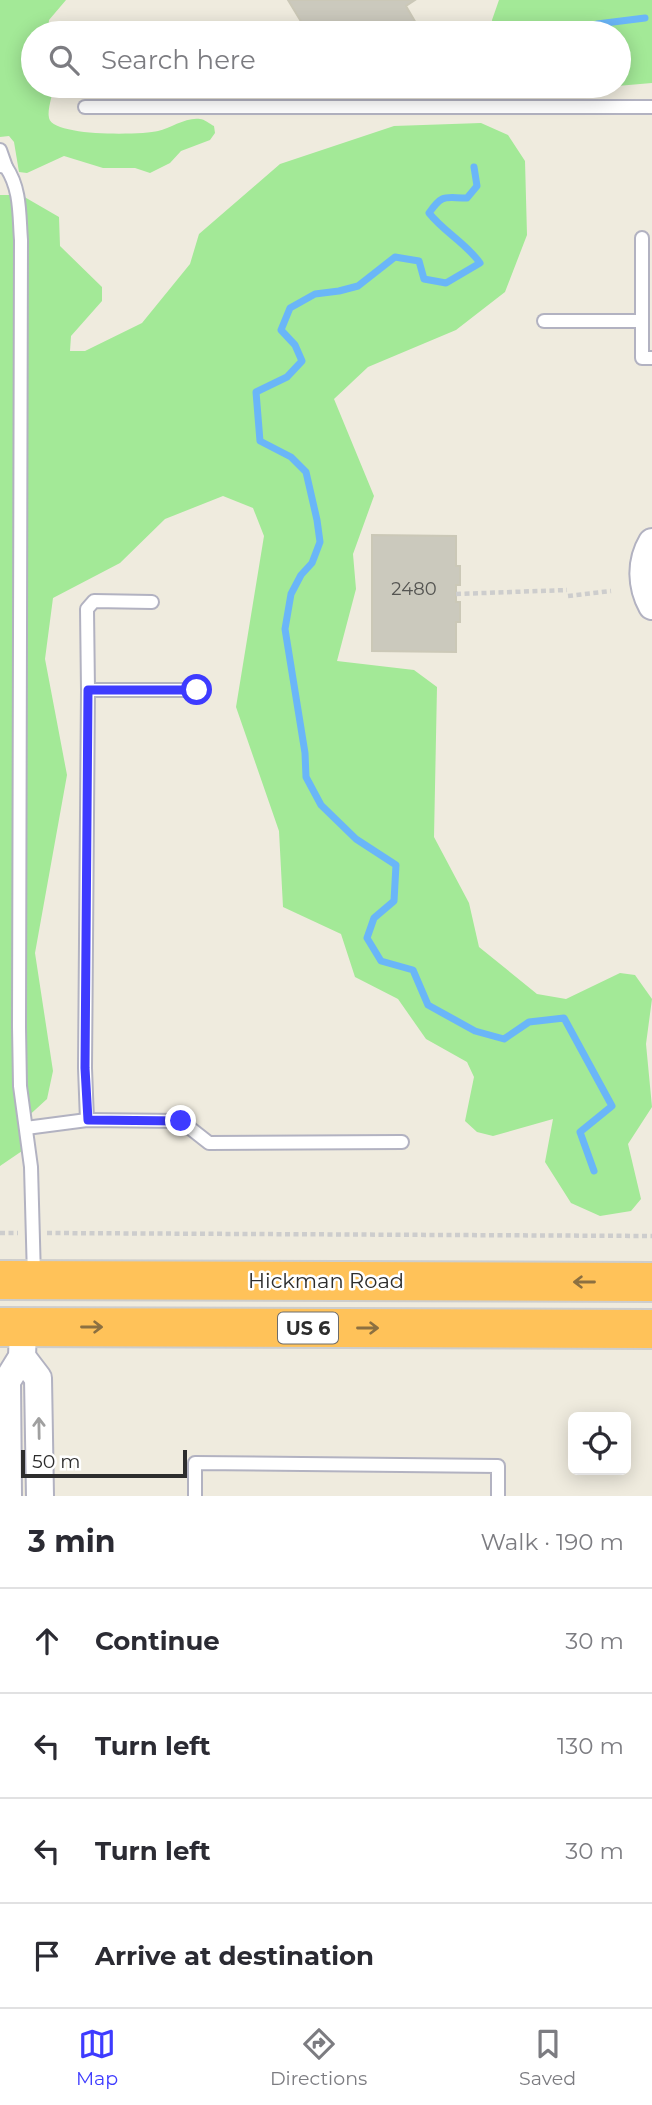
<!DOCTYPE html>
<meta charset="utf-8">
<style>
:root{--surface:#fff;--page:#f2f2f3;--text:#2b2b33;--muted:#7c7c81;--line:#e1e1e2;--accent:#3e3bff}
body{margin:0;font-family:Montserrat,sans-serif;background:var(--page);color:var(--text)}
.controls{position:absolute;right:21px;bottom:21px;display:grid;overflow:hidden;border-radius:10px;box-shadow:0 4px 18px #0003}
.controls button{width:63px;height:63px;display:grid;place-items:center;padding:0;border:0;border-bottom:2px solid var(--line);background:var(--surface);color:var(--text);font:35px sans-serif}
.scale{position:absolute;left:21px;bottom:18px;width:166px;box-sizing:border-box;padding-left:7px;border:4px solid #2d2d2d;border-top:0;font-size:19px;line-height:24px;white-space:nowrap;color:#2d2d2d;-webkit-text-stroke:5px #fff;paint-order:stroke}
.stop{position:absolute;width:21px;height:21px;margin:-16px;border:5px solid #3e3bff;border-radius:50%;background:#fff}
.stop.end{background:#3e3bff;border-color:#fff;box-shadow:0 2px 7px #0008}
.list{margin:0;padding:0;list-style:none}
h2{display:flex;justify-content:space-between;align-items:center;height:91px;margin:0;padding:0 28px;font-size:30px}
h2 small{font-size:23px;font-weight:400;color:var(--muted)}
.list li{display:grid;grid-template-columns:46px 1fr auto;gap:21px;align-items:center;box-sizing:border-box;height:105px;padding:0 28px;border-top:2px solid var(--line)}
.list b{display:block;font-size:26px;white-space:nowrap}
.list em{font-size:23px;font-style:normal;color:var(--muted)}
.icon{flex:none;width:38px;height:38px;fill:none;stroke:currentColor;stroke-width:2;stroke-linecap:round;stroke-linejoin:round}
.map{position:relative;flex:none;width:652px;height:1496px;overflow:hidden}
.search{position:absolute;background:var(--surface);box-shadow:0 4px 18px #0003;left:21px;right:21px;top:21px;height:77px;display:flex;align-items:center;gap:18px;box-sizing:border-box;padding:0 24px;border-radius:38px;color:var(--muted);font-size:26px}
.sheet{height:511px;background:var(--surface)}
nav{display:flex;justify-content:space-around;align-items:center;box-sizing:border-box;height:98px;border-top:2px solid var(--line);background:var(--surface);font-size:19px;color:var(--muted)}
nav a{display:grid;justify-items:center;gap:4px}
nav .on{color:var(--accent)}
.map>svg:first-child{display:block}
.green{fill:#a3e997}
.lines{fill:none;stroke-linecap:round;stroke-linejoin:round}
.stream{stroke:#6ab6f8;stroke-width:7}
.building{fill:#cbc9bd;stroke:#cbc8b7;stroke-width:2}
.lane-casing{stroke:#b2b2c1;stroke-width:16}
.street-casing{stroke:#b2b2c1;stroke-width:30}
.highway-casing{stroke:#cdcdcd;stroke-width:42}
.path{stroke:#cdcdcd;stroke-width:4.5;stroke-dasharray:5 3.5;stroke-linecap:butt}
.lane{stroke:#fff;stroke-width:12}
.street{stroke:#fff;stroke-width:26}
.highway{stroke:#ffc259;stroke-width:38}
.oneway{stroke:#8c7041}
.oneway2{stroke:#a0a0a0}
.route{stroke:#3e3bff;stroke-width:9}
.labels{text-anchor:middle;stroke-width:5;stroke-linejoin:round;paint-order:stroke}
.number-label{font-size:18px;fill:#545451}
.shield{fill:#fff;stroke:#6c6c6c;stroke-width:2}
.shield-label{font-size:19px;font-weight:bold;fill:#2d2d2d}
.street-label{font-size:21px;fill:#2d2d2d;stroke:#fff}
</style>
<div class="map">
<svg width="652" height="1496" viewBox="0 0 652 1496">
<rect width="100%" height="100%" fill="#efebde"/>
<g class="green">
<path d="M0 0H66L49 20 48 33H33V86H53C53 95 47 109 49 118 53 137 142 135 158 131 171 128 186 117 200 119 204 119 210 124 214 126L215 133 210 140 181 151 170 163 150 173 135 168H103L64 156 27 173 19 172 14 142 9 136 0 137Z"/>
<polygon points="499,0 652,0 652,83 582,89 569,86 619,86 619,33 499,33 493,29 492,20"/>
<polygon points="481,123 508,135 525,161 527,235 505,292 456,330 368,367 334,399 374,496 353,554 356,589 337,661 414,670 437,687 434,837 469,903 479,947 537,994 566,999 620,973 635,975 652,999 646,1044 652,1107 628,1144 641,1199 631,1211 600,1216 571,1203 545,1162 553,1119 493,1136 477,1132 465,1121 474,1077 467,1062 426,1039 398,999 355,977 341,934 283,907 279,831 236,707 264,536 253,508 223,496 165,519 120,563 53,598 45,659 67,775 35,953 53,1071 47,1099 24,1120 22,1151 0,1166 0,195 21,195 59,217 60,246 102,287 102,301 71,336 70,351 85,351 142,323 190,264 199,234 280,164 394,126"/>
</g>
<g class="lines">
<g class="stream">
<polyline points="581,33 597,24 645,18"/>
<path d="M474 167 477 186 467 198C445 198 443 193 429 213 444 232 466 243 480 263L446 283 424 279 419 261 395 257 358 286 339 291 315 294 290 308 281 330 295 345 302 361 287 377 256 392 260 441 291 457 306 472 317 520 320 542 312 563 301 575 291 594 285 629 305 753 306 777 321 805 356 839 396 865 394 901 374 918 367 938 381 961 413 970 428 1005 475 1031 504 1039 529 1022 564 1018 612 1106 580 1132 594 1171"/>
</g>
</g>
<g class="building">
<polygon points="288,0 415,0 406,6 416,23 398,33 308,33"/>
<polygon points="372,535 456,536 456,566 460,566 460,585 456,585 456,602 460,602 460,622 456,622 456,652 372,651"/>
</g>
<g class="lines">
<g class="lane-casing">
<g id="lane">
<polyline points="85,107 652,107"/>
<polyline points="0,150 6,167"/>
<path d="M0 166 6 167C21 189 19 215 21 240L19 1027 20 1086 31 1167 34 1277"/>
<polyline points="642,238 642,358 652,358"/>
<polyline points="544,321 642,321"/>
<polyline points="88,690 87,609 94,601 152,602"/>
<polyline points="87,1120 85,1068 88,690 197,690"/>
<polyline points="26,1128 87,1120 181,1121 209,1143 402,1142"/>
<polyline points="195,1496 195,1463 498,1466 498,1496"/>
</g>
</g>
<g class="street-casing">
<g id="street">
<path d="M652 542C640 562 641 586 652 606"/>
<polyline points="22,1357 38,1378 40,1496"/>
<polyline points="8,1496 7,1381 22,1357 23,1327"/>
</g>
</g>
<g class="highway-casing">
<g id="highway">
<polyline points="0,1280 652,1282"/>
<polyline points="0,1327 652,1329"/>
</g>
</g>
<g class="path">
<polyline points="456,594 567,590"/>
<polyline points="568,596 611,591"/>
<polyline points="0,1233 18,1233"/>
<polyline points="47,1233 652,1236"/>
</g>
<use href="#lane" class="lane"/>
<use href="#street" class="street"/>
<use href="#highway" class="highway"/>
</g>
<defs><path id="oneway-shaft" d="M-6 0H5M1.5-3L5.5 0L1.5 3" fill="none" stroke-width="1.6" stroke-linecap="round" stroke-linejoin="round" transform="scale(1.75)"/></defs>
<g class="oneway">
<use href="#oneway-shaft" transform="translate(584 1282) rotate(-180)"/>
<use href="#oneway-shaft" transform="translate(92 1327)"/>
<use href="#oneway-shaft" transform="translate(368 1328)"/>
</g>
<use class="oneway2" href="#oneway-shaft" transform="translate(39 1428) rotate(-91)"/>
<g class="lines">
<polyline class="route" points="181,1121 88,1120 85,1068 88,690 197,690"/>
</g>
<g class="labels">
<g class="number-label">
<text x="414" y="595">2480</text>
</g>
<rect class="shield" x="278" y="1312.5" width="60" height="31" rx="5"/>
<g class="shield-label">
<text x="308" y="1335">US 6</text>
</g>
<g class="street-label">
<text x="326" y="1288">Hickman Road</text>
</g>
</g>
</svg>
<div class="controls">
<button><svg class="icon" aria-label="locate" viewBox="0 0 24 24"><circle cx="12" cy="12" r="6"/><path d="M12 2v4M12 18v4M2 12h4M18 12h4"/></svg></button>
</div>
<div class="scale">50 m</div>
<div class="stop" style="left:197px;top:690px"></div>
<div class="stop end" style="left:181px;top:1121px"></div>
<div class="search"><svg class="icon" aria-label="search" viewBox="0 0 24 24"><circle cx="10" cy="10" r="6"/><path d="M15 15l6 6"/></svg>Search here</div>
</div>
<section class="sheet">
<h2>3 min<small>Walk · 190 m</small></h2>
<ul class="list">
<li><svg class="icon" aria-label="ahead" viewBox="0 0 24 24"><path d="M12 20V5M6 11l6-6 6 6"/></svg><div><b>Continue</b></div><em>30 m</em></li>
<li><svg class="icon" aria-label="left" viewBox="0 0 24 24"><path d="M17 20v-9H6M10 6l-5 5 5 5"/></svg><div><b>Turn left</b></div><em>130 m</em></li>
<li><svg class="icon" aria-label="left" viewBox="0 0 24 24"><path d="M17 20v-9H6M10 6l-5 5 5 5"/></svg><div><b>Turn left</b></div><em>30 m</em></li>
<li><svg class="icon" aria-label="arrive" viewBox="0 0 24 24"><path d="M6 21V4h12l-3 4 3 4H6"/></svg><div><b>Arrive at destination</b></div></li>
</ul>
</section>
<nav>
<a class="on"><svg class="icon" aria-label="map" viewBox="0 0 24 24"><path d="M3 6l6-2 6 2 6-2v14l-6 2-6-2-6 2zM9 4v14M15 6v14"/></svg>Map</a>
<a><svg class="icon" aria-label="directions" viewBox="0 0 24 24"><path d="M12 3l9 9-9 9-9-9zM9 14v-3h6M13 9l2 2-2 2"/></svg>Directions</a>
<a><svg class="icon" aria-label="saved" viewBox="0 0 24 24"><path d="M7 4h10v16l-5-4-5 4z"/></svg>Saved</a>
</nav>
